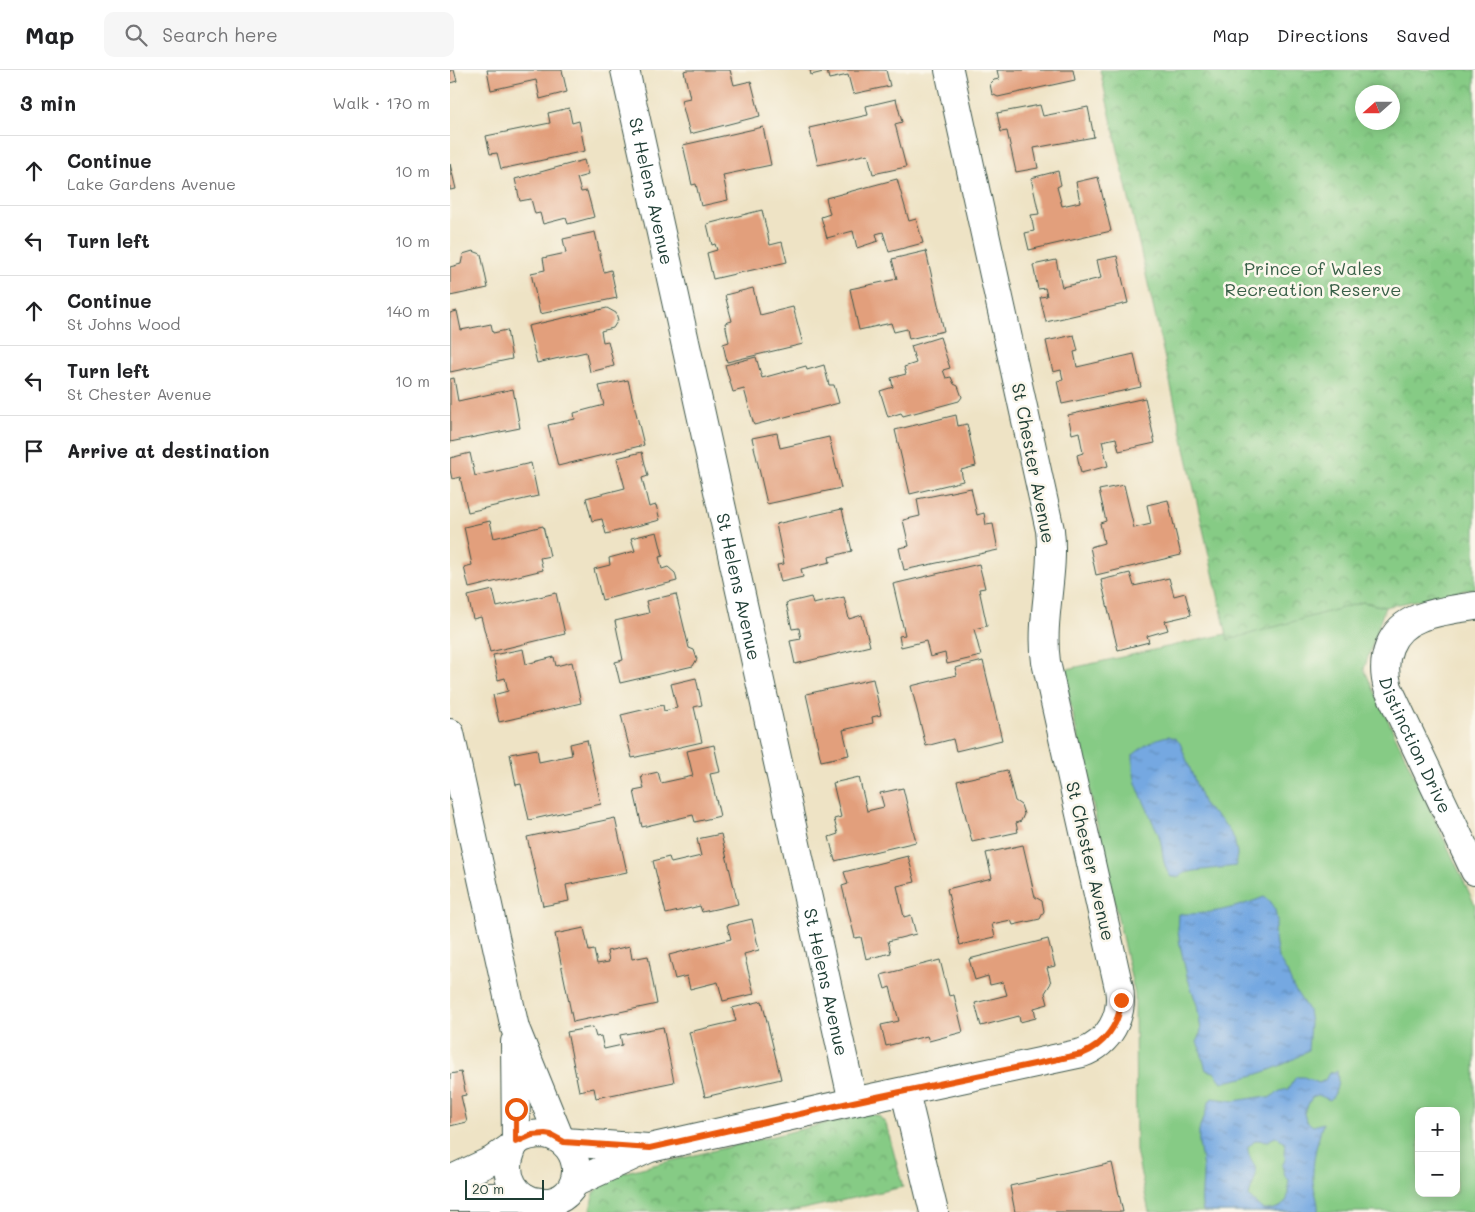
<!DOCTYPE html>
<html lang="en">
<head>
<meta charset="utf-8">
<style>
	body { margin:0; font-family:Mali,sans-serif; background:#f6f6f6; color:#202124 }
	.controls { position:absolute; right:15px; bottom:15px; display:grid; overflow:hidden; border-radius:10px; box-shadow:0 2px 12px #0003 }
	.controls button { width:45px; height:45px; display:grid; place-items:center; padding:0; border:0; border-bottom:1px solid #e0e0e0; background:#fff; color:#202124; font:25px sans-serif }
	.compass { position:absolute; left:905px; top:15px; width:45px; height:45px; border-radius:50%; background:#fff; box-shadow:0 2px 12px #0003; rotate:249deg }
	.scale { position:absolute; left:15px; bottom:12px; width:79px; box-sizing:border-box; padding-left:5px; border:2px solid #1f3d34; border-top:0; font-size:14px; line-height:18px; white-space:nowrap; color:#1f3d34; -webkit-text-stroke:4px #fbf7ec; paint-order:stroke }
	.stop { position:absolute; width:15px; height:15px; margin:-11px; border:4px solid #ea580c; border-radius:50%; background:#fff }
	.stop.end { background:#ea580c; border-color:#fff; box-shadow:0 1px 5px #0008 }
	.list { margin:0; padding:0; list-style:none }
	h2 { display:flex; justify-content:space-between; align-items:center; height:65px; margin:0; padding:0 20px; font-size:21px }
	h2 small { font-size:16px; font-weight:400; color:#757577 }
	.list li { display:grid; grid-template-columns:32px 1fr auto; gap:15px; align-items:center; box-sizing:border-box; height:70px; padding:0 20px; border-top:1px solid #e0e0e0 }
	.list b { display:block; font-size:19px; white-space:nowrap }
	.list p { margin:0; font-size:16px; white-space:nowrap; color:#757577 }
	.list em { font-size:16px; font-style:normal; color:#757577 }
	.icon { flex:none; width:28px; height:28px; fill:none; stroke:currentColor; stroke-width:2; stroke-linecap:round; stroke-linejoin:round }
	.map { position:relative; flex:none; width:1025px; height:1142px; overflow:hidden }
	header { display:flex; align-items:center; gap:30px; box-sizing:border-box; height:70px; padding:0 25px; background:#fff; border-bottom:1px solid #e0e0e0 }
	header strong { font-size:24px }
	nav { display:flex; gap:28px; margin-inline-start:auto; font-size:18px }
	.search { width:350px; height:45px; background:#f6f6f6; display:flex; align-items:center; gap:12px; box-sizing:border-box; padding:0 18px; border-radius:10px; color:#757577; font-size:19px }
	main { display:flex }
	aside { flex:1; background:#fff }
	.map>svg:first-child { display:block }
	.grass { fill:#86cb85; stroke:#52845c; fill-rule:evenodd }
	.park { fill:url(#park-crowns); stroke:#52845c; fill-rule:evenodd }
	.water { fill:url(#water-ripples); stroke:#4a728a; fill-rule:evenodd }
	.building { fill:#e29f7b }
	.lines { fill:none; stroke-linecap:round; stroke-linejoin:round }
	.minor-casing { stroke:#3e564a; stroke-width:30 }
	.minor { stroke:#fff; stroke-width:28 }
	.route { stroke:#ea580c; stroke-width:6 }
	.labels { text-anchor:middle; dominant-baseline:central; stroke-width:5; stroke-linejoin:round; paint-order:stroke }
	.street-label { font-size:18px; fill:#1f3d34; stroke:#fbf7ec }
	.park-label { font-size:18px; fill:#396048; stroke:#fbf7ec }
</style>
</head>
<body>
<header>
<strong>Map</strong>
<div class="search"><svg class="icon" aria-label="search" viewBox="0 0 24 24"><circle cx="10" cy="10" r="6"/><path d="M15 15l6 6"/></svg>Search here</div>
<nav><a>Map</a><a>Directions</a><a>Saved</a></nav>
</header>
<main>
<aside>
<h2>3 min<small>Walk · 170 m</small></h2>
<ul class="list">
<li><svg class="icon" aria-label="ahead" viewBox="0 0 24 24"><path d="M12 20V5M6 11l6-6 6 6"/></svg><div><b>Continue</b><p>Lake Gardens Avenue</p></div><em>10 m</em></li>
<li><svg class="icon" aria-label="left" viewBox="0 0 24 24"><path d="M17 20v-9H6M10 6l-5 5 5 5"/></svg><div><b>Turn left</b></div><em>10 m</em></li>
<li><svg class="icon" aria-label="ahead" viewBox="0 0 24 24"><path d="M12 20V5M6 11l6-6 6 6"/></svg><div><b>Continue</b><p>St Johns Wood</p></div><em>140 m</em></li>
<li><svg class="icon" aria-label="left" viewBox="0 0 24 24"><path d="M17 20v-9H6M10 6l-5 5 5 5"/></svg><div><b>Turn left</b><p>St Chester Avenue</p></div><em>10 m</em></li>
<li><svg class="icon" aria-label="arrive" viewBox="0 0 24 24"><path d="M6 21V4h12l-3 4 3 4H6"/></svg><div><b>Arrive at destination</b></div></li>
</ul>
</aside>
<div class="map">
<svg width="1025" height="1142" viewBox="0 0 1025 1142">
	<defs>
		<pattern id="park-crowns" width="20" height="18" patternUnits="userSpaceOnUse" patternTransform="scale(1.25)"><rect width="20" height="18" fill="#86cb85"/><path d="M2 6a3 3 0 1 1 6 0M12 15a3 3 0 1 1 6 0" fill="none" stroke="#6da66e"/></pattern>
		<pattern id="water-ripples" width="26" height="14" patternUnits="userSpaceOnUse" patternTransform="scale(1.25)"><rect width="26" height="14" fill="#75a8e1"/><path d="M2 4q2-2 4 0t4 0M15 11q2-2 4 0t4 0" fill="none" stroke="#5f8ab7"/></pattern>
	</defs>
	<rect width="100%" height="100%" fill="#fbf7ec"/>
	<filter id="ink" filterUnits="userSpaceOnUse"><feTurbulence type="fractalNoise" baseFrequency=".02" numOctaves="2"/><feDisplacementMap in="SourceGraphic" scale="10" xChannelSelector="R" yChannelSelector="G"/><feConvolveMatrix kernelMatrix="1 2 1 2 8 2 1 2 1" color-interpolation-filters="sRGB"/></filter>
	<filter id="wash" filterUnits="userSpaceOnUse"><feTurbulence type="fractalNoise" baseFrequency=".0096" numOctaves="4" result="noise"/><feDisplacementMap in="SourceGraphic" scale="20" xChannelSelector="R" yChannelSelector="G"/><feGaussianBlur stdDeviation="1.12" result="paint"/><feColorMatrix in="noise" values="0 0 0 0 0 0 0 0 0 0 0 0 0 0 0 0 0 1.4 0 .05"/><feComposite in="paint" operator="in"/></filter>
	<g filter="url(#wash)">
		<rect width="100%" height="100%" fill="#eee3c5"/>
		<path class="grass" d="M913,532l22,5 -21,62 111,236v307h-326l-13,-61 -1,-156 -72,-325 163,-36zM969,1041h37v82h-37z"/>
		<g class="park">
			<path d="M650,0h375v518l-90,19 -22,-5 -135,38zM912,22h30v30h-30z"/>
			<path d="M418,1043l11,3 7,8 17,63 -113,25h-199c-1,-22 10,-27 26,-38z"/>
		</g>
		<g class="water">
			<path d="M719,666l7,3 4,4 25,64 17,14 12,17 3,15 -1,13 -42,5 -9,2 -8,4h-6c-10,-12 -7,-27 -12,-41 -1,-6 -6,-12 -8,-18 -4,-11 -14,-29 -16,-39 -2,-8 -2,-16 -2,-24 11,-9 21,-17 36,-19z"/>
			<path d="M814,827l7,5 4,8 2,11 -3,10 4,27 9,14 6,15 15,23 2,13 -2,27c-23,17 -57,28 -86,32l-8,-10 -8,-2 -6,-21 -3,-7 2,-4 2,-8 -4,-25 -10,-29 -7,-31 -2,-15 1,-16c29,1 58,-6 85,-17z"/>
			<path d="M887,1001c2,9 0,23 -7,29l-12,-5 -6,2 -8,16 2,8 7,5 10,-3c-6,19 -11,38 -10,58 1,11 6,20 5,31h-115c-3,-13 0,-26 0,-39 0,-15 -7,-31 -3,-47 1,-4 4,-7 5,-11 2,-7 2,-11 7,-17l22,3 26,-4 9,1 11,-7 8,-2 8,-12h8l15,6 6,-3 4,-7zM825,1067h3l7,6 -1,11 2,4 -4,8 3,10 4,4c-1,5 -1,8 -1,13 0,14 -13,17 -25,17l-14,-13c1,-9 8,-18 7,-27 -2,-8 -9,-14 -8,-23l8,-7 12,1z"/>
		</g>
		<g id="blocks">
			<g class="building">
				<path d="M0,0h4l3,11 -7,2z"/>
				<path d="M37,0h75l5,22 -27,7 -4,-19 -45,10z"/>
				<path d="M237,0h43l4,15 17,-4 9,35 -70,18 -9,-34 9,-2 -6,-27z"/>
				<path d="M360,0h76l4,16 -37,8 -5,-19 -19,4 -2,-8 -16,4z"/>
				<path d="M547,0h76l2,10 -77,17 -6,-3 -2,-10 4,-4 5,-1z"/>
				<path d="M446,29l6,23 -7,2 11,43 -33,7 -5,-20 -50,11 -9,-37 59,-13 -2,-9z"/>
				<path d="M590,35l3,11 45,-9 6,30 -60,11 4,20 -22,4 -9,-41 -6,1 -4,-19z"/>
				<path d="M119,38l3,15 7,-2 6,30 -84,18 -4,-16 -7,1 -4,-18 64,-13 -2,-10z"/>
				<path d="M313,57l8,38 -48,10 5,25 -27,6 -5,-22 -4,1 -9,-40z"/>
				<path d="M134,90l4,15 -11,3 4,14 6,-1 7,26 -26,7 -2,-6 -23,6 -3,-11 -5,1 -4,-15 -11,2 -5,-22z"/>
				<path d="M0,94l6,25 -6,1z"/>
				<path d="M608,101l3,14 -4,2 5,19 18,-4 -4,-20 22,-5 13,54 -82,19 -4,-17 9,-2 -3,-16 8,-1 -8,-36z"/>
				<path d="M447,109l12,42 7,-2 7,24 -34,9 -6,-20 -7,2 2,7 -21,7 -4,-17 -26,7 -6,-21 9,-3 -4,-16z"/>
				<path d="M312,140l8,35 12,-3 5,20 -74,17 -6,-26 10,-3 -2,-6 -3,1 -5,-21z"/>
				<path d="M145,162l9,40 7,-2 6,28 -77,16 -9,-41 14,-3 -2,-12 23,-5 -3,-14z"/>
				<path d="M23,181l8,3 7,34 -38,8v-29l11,-3 2,-10z"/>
				<path d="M476,181l18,80 -35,8 -2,-10 -13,3 -3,-9 -32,7 -9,-41 47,-10 -5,-20z"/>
				<path d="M667,186l11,47 -82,19 -6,-25 7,-1 -2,-8 -7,1 -5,-24 23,-5 6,27 39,-9 -4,-18z"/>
				<path d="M303,218l7,27 33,-8 10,37 -76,18 -4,-18 6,-2 -4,-19 7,-2 -7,-26z"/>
				<path d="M157,238l9,5 2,7 -5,8 -12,3 2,11 5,-1 6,25 -24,6 -4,-20 -49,11 -9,-37z"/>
				<path d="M7,241l4,19 30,-6 2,9 14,-3 5,29 -62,13v-59z"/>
				<path d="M624,265l4,16 -4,1 3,15 57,-13 7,33 -79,17 -5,-23 6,-1 -2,-10 -8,2 -7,-31z"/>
				<path d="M490,267l10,31 -7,2 3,8 5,-1 3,7 4,2 4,11 -3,4 -56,15 -2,-3 -13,4 -8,-26 13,-4 -2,-9 15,-4 -2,-7 12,-4 -5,-17z"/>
				<path d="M306,287l6,21 44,-12 1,4 17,-5 5,20h5l5,18 -85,22 -10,-36 -11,3 -8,-27z"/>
				<path d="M4,308l4,23 55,-12 7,39 -70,14v-63z"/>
				<path d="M178,310l16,65 -86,21 -10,-41 27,-6 -1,-6 30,-8 -5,-19z"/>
				<path d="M695,328l10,45 -36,8 -3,-13 -14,3 6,25 -27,7 -4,-18 6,-2 -4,-21 -7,2 -4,-19z"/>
				<path d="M506,345l2,11 9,-2 9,42 -15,4 2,11 -53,13 -15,-64z"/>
				<path d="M327,363l3,15 49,-11 12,51 -74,16 -15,-66z"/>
				<path d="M192,382l6,24 -6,2 7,29 7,-2 4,15 -54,14 -4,-15 -10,2 -6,-23 39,-10 -8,-30z"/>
				<path d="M20,383l5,23 56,-13 7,33 -70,16 -8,-35 -8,2 -2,-9v-12z"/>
				<path d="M674,415l10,43 17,-4 -4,-19 21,-5 13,55 -85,20 -6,-28 14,-4 -4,-20 6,-2 -7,-31z"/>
				<path d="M521,418l6,27 7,-2 2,12 7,-1 5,26 -94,20 -5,-22 10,-2 -6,-26 17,-4 -3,-17z"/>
				<path d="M392,439l10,42 -23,6 1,5 -29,7 2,8 -22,5 -4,-17 7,-1 -8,-40z"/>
				<path d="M40,451l4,17 49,-12 7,30 -10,2 3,12 -74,18 -5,-21 8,-2 -8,-38z"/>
				<path d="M207,462l6,24 -4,1 3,12 6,-2 7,6 2,8 -75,19 -8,-31 16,-4 -1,-7 26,-7 -4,-13z"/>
				<path d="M529,494l6,24 -6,1 8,37 -13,3 7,27 -34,8 -2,-11 -15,4 -4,-16 -25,6 -2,-11 6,-1 -12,-51z"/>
				<path d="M680,503l4,13 35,-8 5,18 11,-3 6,22 -26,6 3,9 -21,6 2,6 -31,8 -17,-70z"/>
				<path d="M43,520l4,17 59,-14 9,41 -75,18 -9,-35 -8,2 -5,-23z"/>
				<path d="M226,524l13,54 5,2 3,9 -4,7 -73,17 -5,-21 8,-2 -8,-39 34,-8 -3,-12z"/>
				<path d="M361,527l2,7 31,-7 5,22 13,-4 8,31 -75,18 -5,-23 11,-2 -2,-11 -7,1 -6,-26z"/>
				<path d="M73,579l3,15 28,-7 2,9 16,-4 9,41 -82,19 -6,-27 15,-4 -3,-13 -7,2 -5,-25z"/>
				<path d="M533,591l19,79 -46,11 -3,-12 -27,7 -15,-60 46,-11 -2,-7z"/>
				<path d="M246,608l6,27 -8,2 8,35 -70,16 -11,-43 42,-10 1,6 13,-3 -6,-24z"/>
				<path d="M423,609l8,36 -9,2 1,6 -30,7 6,25 -28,6 -15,-67z"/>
				<path d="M137,670l14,64 -72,16 -8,-36 -5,1 -6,-31 27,-5 2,13 33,-7 -2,-11z"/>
				<path d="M264,675l6,27 -10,2 10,42 -25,6 -2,-7 -51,12 -8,-36 10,-2 -3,-13 17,-4 3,11 32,-7 -6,-25z"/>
				<path d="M557,700l8,31 6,4 3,9 -3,7 -5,2 2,9 -46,10 -15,-61z"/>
				<path d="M409,707l8,34 17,-4 -4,-14 23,-5 13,54 -81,19 -6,-24 9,-3 -4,-15 7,-2 -8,-34z"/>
				<path d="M165,748l12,54 -61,13 3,16 -26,5 -16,-69z"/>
				<path d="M271,764l17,70 -36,8 -2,-6 -34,8 -13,-53 16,-4 2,6 30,-7 -4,-17z"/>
				<path d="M573,775l12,52 7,4 2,10 -4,8 -27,6 -2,-5 -19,4 3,13 -35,8 -13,-56 45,-11 -6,-25z"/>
				<path d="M458,786l7,26 -18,4 7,31 7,-2 5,19 -28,7 3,12 -25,6 -5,-22 -6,1 -13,-52 6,-2 -4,-12z"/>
				<path d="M302,849l7,31 -15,4 10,40 -31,7 -5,-19 -28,7 -3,-13 -12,3 -6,-24 62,-16 -4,-14z"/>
				<path d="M134,858l5,23 5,-1 3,14 12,-2 -2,-11 23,-5 2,13 16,-3 9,48 -84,18 -18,-88z"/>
				<path d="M598,869l7,27 -8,2 4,15 -6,10 3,11 -14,4 2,10 -16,4 -1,-6 -38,10 -6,-23 32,-8 -4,-13 -13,3 -2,-9 -13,4 -6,-21z"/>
				<path d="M490,890l9,36 5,-1 9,37 -34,9 -2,-5 -41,10 -5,-21 18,-4 -9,-34 -5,2 -4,-14z"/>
				<path d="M312,931l19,78 -76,18 -16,-65 47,-11 -4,-13z"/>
				<path d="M143,957l3,10 5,-1 3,13 18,-4 -2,-10 43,-8 11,55 -78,16 -2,-10 -15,3 -12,-59z"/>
				<path d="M11,1002l5,23 -5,1 6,26 -17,4v-52z"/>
				<path d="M662,1093l11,49h-108l-5,-26z"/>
			</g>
		</g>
	</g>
	<g filter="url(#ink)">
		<use href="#blocks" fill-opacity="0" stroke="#3e564a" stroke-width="1"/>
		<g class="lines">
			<defs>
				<g id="minor">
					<path id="s1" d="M175,0l228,1032"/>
					<path id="s2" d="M1025,536c-18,3 -39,5 -56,12 -30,11 -39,42 -31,70l87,183"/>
					<path d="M0,663l65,295 45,111"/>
					<path d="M65,972l1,100"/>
					<path d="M455,1022l29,120"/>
					<path d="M95,1064c43,8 41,71 -4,68 -26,-1 -39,-27 -30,-50 1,-3 2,-7 5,-10 8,-7 19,-8 29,-8z"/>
					<path d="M114,1072l84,6"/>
					<path d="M0,1110l43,-20 21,-15"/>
					<path d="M124,1113l76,-35 203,-46 229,-49c27,-10 42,-37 37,-65l-73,-326c-6,-44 9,-88 4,-132l-101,-460"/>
					<path d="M0,1127h74"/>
				</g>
			</defs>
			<use href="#minor" class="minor-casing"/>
			<use href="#minor" class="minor"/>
		</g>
	</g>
	<g class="lines" filter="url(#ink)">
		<path class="route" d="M66,1039v33l16,-7 13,-1 6,1 13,7 86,6 203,-46 229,-48c22,-9 38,-30 39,-54"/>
	</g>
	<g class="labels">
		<g class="street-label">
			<text stroke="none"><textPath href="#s1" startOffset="124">St Helens Avenue</textPath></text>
			<text transform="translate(584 393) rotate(79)">St Chester Avenue</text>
			<text stroke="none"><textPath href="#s1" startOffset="529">St Helens Avenue</textPath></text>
			<text stroke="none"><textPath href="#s2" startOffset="205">Distinction Drive</textPath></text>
			<text transform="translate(641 791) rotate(77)">St Chester Avenue</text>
			<text stroke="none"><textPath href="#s1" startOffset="934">St Helens Avenue</textPath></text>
		</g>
		<g class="park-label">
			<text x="863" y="198">Prince of Wales<tspan x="863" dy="21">Recreation Reserve</tspan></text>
		</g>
	</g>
</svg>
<div class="controls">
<button>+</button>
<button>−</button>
</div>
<svg class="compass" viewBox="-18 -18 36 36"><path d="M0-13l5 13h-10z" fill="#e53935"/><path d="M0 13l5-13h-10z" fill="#757577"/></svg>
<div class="scale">20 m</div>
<div class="stop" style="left:66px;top:1039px"></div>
<div class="stop end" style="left:671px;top:930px"></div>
</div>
</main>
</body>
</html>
